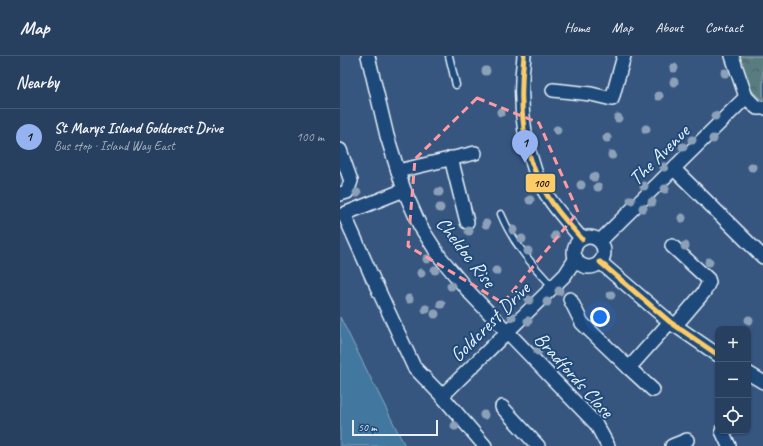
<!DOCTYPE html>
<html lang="en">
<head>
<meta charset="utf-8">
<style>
	body { margin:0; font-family:Caveat,sans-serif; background:#304766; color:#f1f3f6 }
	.controls { position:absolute; right:12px; bottom:12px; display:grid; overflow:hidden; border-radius:8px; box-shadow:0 1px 3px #0004 }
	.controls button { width:36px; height:36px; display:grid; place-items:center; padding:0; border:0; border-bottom:1px solid #445975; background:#284060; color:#f1f3f6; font:20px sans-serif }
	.scale { position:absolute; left:12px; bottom:10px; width:86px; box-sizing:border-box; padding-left:4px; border:2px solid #e8f1f8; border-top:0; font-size:11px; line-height:14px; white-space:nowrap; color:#e8f1f8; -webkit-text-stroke:3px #1f4a7a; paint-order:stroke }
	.you { position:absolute; left:260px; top:261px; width:14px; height:14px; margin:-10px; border:3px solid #fff; border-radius:50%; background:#1a73e8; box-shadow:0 0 0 6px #1a73e833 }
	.badge { display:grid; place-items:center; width:26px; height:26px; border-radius:50%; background:#95b2f1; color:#111; font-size:13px; font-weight:700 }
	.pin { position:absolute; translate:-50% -33px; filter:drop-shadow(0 1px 2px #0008) }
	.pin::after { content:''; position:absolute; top:21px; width:14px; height:12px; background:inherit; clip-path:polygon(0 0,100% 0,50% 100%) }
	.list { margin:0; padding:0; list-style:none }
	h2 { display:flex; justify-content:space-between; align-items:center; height:52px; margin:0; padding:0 16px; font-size:17px }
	h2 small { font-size:13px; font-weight:400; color:#a5afbd }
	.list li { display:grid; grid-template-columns:26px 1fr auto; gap:12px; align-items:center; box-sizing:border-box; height:56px; padding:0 16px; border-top:1px solid #445975 }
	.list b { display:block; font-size:15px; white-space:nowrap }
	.list p { margin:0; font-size:13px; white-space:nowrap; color:#a5afbd }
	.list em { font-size:13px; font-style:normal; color:#a5afbd }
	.icon { flex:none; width:22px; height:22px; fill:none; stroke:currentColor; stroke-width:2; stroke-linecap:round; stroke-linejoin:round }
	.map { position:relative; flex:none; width:423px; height:390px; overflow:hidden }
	header { display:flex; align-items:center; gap:24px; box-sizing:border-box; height:56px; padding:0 20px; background:#284060; border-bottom:1px solid #445975 }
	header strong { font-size:19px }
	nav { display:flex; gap:22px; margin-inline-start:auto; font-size:14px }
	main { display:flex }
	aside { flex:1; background:#284060 }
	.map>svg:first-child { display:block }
	.park { fill:url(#park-crowns); stroke:#a0b6bc }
	.water { fill:#42779f; stroke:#84a8c3 }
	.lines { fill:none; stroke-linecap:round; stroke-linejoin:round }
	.service-casing { stroke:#e8f1f8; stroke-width:9 }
	.minor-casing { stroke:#e8f1f8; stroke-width:16 }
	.service { stroke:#1f4a7a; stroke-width:6 }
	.minor { stroke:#1f4a7a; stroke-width:13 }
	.bus-1-casing { stroke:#1f4a7a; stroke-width:8 }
	.bus-1 { stroke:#fdcc66; stroke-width:5 }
	.tree { fill:#8ca1b8 }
	.marked { fill:none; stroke:#ff9aa2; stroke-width:3; stroke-dasharray:8 5; stroke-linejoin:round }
	.labels { text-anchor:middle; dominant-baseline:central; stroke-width:4; stroke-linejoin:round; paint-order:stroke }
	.street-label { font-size:20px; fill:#e8f1f8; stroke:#1f4a7a }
	.line-badge { stroke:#1f4a7a; stroke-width:1.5 }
	.pale-badge-label { font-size:11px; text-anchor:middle; font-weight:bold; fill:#111 }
</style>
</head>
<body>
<header>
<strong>Map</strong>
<nav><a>Home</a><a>Map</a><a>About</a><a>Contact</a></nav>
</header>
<main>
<aside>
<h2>Nearby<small></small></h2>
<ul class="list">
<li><span class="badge">1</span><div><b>St Marys Island Goldcrest Drive</b><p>Bus stop · Island Way East</p></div><em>100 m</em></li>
</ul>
</aside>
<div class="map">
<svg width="423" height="390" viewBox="0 0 423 390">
	<defs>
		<pattern id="park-crowns" width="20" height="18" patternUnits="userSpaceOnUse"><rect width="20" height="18" fill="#597b80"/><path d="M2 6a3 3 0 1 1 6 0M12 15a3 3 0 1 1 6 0" fill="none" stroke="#506468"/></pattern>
	</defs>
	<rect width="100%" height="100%" fill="#365680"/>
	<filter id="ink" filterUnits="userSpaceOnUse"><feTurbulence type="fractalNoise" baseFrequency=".025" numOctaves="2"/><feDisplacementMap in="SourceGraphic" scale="8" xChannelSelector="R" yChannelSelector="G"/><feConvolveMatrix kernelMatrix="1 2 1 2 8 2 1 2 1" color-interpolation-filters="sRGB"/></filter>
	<g filter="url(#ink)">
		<path class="park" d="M399,0h24v45l-12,-11z"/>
		<path class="water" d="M0,261l65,129h-65z"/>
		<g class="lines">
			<defs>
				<g id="service">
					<path d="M109,0l7,29"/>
					<path d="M161,158c12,29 31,51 52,73"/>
				</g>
				<g id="minor">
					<path d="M28,0l19,80 17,54 16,36 20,31 30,36 126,131 12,22"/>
					<path d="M184,0c-5,38 -2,78 11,115 8,25 30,48 47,68"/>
					<path d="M213,34l38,4 21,5 12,-43"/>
					<path d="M406,41l11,11h6"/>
					<path d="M0,94l11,31 -4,11 -7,2"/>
					<path d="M111,102l16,64"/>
					<path d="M334,113l89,88"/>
					<path d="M58,115l77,-18"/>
					<circle cx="249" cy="196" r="15"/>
					<path d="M260,185l146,-144 -14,-41"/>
					<path d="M332,190l36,33 1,3 -5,10 -29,34"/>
					<path d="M260,206l70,60 48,33"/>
					<path d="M33,223l-29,-65 60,-24"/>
					<path d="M36,229l38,82 28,29 43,50"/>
					<path d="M230,243l12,24 47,45 41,-46"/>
					<path d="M289,312l24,22"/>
					<path d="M408,317l15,9"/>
					<path d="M102,340l123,-121 11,-17"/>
					<path d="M162,351l36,39"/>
					<path d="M382,375l7,15"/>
					<path d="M332,390l15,-6"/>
				</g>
			</defs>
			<use href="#service" class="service-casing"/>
			<use href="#minor" class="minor-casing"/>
			<use href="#service" class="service"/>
			<use href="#minor" class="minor"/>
			<defs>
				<g id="bus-1">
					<path d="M184,0c-5,44 -3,93 19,132 10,19 25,35 39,51"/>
					<path d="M260,206l70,60 48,33"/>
				</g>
			</defs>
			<use href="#bus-1" class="bus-1-casing"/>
			<use href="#bus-1" class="bus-1"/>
		</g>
		<g class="tree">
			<circle cx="334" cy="12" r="4.5"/>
			<circle cx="146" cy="15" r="4.5"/>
			<circle cx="385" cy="17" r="4.5"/>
			<circle cx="334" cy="26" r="4.5"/>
			<circle cx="319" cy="40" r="4.5"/>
			<circle cx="161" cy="56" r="4.5"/>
			<circle cx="375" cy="60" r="4.5"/>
			<circle cx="278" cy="62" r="4.5"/>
			<circle cx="306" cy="73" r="4.5"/>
			<circle cx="217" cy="74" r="4.5"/>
			<circle cx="267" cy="82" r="4.5"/>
			<circle cx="373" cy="83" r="4.5"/>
			<circle cx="352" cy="84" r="4.5"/>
			<circle cx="343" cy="91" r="4.5"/>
			<circle cx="272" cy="99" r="4.5"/>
			<circle cx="324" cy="111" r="4.5"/>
			<circle cx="412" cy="111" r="4.5"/>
			<circle cx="254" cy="121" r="4.5"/>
			<circle cx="241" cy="129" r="4.5"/>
			<circle cx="304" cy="130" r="4.5"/>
			<circle cx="258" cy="131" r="4.5"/>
			<circle cx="325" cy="133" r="4.5"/>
			<circle cx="99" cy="136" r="4.5"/>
			<circle cx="17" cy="137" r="4.5"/>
			<circle cx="190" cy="144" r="4.5"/>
			<circle cx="291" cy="144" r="4.5"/>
			<circle cx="312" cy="146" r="4.5"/>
			<circle cx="100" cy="152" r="4.5"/>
			<circle cx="303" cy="152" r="4.5"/>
			<circle cx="342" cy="162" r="4.5"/>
			<circle cx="146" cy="168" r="4.5"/>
			<circle cx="173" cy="174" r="4.5"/>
			<circle cx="129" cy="175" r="4.5"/>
			<circle cx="215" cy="180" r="4.5"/>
			<circle cx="182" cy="183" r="4.5"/>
			<circle cx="345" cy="190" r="4.5"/>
			<circle cx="188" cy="195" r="4.5"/>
			<circle cx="87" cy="203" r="4.5"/>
			<circle cx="369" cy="206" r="4.5"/>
			<circle cx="95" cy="214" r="4.5"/>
			<circle cx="156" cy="215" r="4.5"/>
			<circle cx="81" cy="217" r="4.5"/>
			<circle cx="111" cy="230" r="4.5"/>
			<circle cx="219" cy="235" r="4.5"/>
			<circle cx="271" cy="239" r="4.5"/>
			<circle cx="69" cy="243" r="4.5"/>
			<circle cx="189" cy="244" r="4.5"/>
			<circle cx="207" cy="246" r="4.5"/>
			<circle cx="101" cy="248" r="4.5"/>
			<circle cx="86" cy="253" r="4.5"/>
			<circle cx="95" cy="258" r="4.5"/>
			<circle cx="172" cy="261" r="4.5"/>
			<circle cx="409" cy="264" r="4.5"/>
			<circle cx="188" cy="265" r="4.5"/>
			<circle cx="198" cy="295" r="4.5"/>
			<circle cx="144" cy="359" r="4.5"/>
			<circle cx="115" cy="370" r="4.5"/>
		</g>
	</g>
	<path class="marked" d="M137,42l62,25 39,89 -75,91 -95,-57 7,-87z"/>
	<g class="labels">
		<g class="street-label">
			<text transform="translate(319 99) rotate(-45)">The Avenue</text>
			<text transform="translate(126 196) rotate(52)">Cheldoc Rise</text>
			<text transform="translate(150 266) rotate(-45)">Goldcrest Drive</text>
			<text transform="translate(234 319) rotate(48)">Bradfords Close</text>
		</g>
	</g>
	<rect class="line-badge" x="185" y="117" width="31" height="20" rx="4" fill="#fdcc66"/>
	<g class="pale-badge-label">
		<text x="201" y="131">100</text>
	</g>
</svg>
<div class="controls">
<button>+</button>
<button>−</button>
<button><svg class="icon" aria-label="locate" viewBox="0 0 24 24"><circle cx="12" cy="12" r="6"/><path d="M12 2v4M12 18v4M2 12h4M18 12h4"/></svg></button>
</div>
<div class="scale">50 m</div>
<div class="you"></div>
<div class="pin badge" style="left:185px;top:107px">1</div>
</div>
</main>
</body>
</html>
